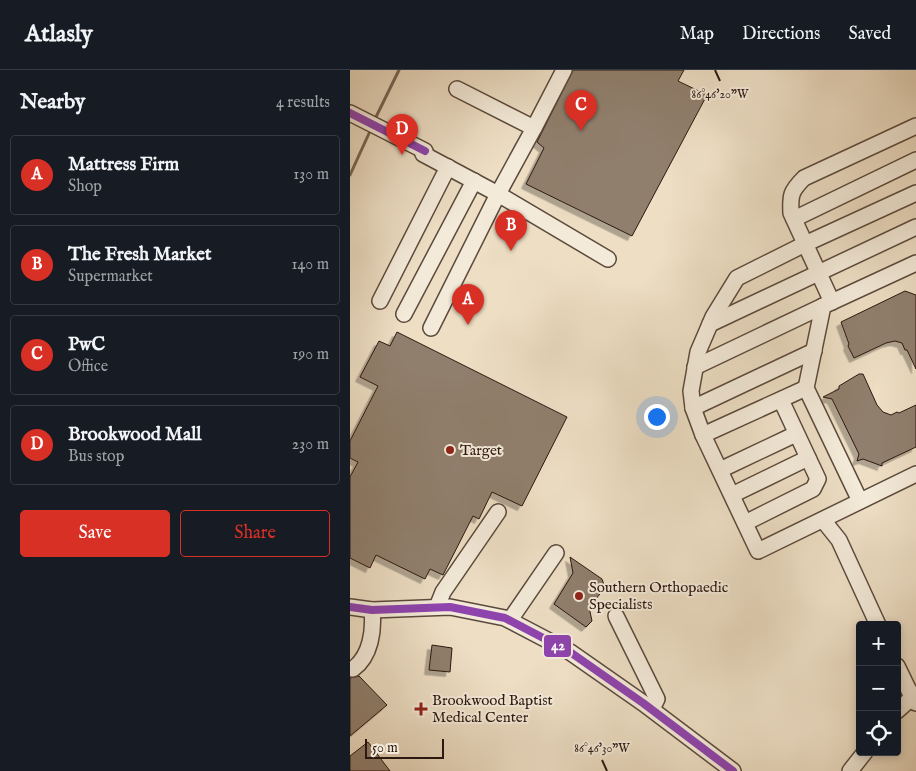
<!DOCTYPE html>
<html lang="en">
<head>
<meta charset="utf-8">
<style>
	body { margin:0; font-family:"IM FELL English",serif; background:#20242c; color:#f1f3f6 }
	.controls { position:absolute; right:15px; bottom:15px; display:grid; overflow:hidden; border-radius:5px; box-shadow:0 2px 8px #0003 }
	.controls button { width:45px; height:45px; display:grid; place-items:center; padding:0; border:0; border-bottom:1px solid #363941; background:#171b24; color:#f1f3f6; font:25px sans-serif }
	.scale { position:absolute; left:15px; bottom:12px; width:79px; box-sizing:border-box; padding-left:5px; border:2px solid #2c180f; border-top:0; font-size:14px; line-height:18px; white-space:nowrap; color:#2c180f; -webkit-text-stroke:4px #f3ead9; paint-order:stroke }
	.you { position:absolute; left:306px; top:346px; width:18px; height:18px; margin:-12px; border:4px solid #fff; border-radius:50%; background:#1a73e8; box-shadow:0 0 0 8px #1a73e833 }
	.badge { display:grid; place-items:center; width:32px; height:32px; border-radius:50%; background:#d93025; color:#fff; font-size:16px; font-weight:700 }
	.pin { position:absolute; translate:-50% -41px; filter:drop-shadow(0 1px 2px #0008) }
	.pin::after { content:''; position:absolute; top:26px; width:18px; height:15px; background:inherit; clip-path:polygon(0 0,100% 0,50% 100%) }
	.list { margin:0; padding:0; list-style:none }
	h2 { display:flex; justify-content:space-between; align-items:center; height:65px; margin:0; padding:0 20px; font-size:21px }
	h2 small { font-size:16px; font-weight:400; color:#9ea1a6 }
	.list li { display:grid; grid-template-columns:32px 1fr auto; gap:15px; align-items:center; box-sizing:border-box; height:80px; margin:0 10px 10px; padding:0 10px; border:1px solid #363941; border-radius:5px }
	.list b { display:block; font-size:19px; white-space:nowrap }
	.list p { margin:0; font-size:16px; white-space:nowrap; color:#9ea1a6 }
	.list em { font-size:16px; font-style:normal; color:#9ea1a6 }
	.actions { display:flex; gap:10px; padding:15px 20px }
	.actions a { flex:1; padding:11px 0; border:1px solid #d93025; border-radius:5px; text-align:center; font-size:18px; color:#d93025 }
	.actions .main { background:#d93025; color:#fff }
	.icon { flex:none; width:28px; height:28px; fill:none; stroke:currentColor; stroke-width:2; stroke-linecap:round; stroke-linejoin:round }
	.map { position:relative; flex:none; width:566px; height:701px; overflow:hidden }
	header { display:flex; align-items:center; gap:30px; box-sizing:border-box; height:70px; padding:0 25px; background:#171b24; border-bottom:1px solid #363941 }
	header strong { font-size:24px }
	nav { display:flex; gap:28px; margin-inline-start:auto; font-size:18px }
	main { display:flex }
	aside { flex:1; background:#171b24 }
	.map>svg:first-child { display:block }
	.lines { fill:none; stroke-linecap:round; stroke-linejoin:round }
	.stream { stroke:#786756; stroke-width:3 }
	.building { fill:#907f6d; stroke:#2c180f; filter:url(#shadow) }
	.minor-casing { stroke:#5c4a3c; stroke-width:18 }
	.minor { stroke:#f3ead9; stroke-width:15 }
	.bus-1-casing { stroke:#f3ead9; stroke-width:11 }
	.bus-1 { stroke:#8e44ad; stroke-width:8 }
	.ticks { fill:none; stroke:#2c180f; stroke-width:2 }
	.poi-dot { fill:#8f2418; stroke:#f3ead9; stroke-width:2 }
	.labels { text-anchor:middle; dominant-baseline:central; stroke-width:4; stroke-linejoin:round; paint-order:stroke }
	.poi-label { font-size:15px; fill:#2c180f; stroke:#f3ead9; text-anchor:start }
	.ticks-label { font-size:12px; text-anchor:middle; fill:#2c180f; stroke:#f3ead9; stroke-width:4; stroke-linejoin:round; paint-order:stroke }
	.line-badge { stroke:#f3ead9; stroke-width:2 }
	.badge-label { font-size:14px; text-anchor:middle; font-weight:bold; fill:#fff }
</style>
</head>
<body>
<header>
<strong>Atlasly</strong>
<nav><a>Map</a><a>Directions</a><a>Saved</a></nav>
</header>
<main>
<aside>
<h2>Nearby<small>4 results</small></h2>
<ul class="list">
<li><span class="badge">A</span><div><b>Mattress Firm</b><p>Shop</p></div><em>130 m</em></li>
<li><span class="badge">B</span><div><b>The Fresh Market</b><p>Supermarket</p></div><em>140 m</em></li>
<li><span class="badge">C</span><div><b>PwC</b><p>Office</p></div><em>190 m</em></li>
<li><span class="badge">D</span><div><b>Brookwood Mall</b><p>Bus stop</p></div><em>230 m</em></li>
</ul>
<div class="actions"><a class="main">Save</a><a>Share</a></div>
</aside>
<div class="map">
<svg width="566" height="701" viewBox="0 0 566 701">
	<defs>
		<filter id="shadow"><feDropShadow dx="-4.5" dy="4.5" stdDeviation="0" flood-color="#0004"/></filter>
	</defs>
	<rect width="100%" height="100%" fill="#eddec4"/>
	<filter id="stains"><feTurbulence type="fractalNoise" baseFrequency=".004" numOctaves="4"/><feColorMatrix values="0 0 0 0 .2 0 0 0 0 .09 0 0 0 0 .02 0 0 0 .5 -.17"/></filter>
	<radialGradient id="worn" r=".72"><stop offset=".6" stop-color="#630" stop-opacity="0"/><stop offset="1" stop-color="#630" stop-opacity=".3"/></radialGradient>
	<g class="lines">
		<g class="stream">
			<path d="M24,51l25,-51"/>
			<path d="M0,105l21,-46"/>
		</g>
	</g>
	<g class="building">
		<path d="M223,0h111l-6,11 29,14 -75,141 -106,-52 18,-36 -7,-6z"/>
		<path d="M555,221l11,4v74l-9,-19h-2l-3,-7 -7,-2 -9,2 -32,15 -6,-12 1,-2 -8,-22z"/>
		<path d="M47,262l170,85 -45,89 -30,-14 -13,27 -6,-3 -30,59 -13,-6 -5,10 -49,-24 -6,13 -20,-10v-81l8,-15 -8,-4v-17l28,-55 -18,-9 19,-36 11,5z"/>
		<path d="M509,304h4l14,31 6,7 8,3 6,-3 2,1 17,-8v42l-34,16v3l-19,-7 -6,2 2,-7 -27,-55 -9,-2 16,-8v-3z"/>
		<path d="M220,487l32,22 3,9 -16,19 3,14 -6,6 -32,-23 19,-31z"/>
		<path d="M82,575l20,3 -2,24 -21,-2z"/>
		<path d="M9,606l28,29 -37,31v-58z"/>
		<path d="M18,672l22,29h-40v-15z"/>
	</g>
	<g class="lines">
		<defs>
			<g id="minor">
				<path d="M0,43l75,38"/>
				<path d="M184,58l30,-58"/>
				<path d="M73,84l75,40 36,-66 -77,-39"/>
				<path d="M566,123l-111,51 -68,34 -24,39 -15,35 -7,39 2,17 10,27 55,116 158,-77"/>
				<path d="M444,149l122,-59"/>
				<path d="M30,231l68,-134"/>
				<path d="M482,232l-41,-89c-1,-18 0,-22 13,-35l112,-52"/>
				<path d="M54,244l70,-133"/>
				<path d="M360,254l206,-97"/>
				<path d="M81,258l67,-134 110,65"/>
				<path d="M345,297l128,-61"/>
				<path d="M343,338l121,-57"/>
				<path d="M353,365l103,-47"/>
				<path d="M370,400l76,-36"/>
				<path d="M382,425l76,-37"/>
				<path d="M510,431l-54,-113 17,-82 93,-43"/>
				<path d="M473,450l16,20 39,85"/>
				<path d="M395,453l68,-34 5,-10 -37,-79"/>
				<path d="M0,537l22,3 78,-3 55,11 65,34 73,51 90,68"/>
				<path d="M87,537l6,-15 55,-80"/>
				<path d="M266,546l41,83 -5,10"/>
				<path d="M160,550l46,-67"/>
				<path d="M547,596l15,31 4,6"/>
				<path d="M3,599c18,-13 21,-39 19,-59"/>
				<path d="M547,641l19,-17"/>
				<path d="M500,701l15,-19"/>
			</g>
		</defs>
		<use href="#minor" class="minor-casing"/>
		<use href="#minor" class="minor"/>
		<defs>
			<g id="bus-1">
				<path d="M0,43l75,38"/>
				<path d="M0,537l22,3 78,-3 55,11 65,34 73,51 90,68"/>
			</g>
		</defs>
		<use href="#bus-1" class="bus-1-casing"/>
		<use href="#bus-1" class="bus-1"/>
	</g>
	<path class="ticks" d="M365,0l5,11M252,690l5,11"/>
	<g class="poi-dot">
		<circle cx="100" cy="380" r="5"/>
		<circle cx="229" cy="526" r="5"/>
		<path d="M68.5 631.5h5v5h5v5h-5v5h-5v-5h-5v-5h5z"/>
	</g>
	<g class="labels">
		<g class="poi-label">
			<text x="110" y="380">Target</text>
			<text x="239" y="517">Southern Orthopaedic<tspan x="239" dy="17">Specialists</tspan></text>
			<text x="82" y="630">Brookwood Baptist<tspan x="82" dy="17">Medical Center</tspan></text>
		</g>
	</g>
	<g class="ticks-label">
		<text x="370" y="28">86°46'20"W</text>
		<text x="252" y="682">86°46'30"W</text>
	</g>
	<rect class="line-badge" x="193" y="564" width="29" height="24" rx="5" fill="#8e44ad"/>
	<g class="badge-label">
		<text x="208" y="580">42</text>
	</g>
	<rect width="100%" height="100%" filter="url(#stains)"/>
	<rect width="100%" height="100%" fill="url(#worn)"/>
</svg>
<div class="controls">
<button>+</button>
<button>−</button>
<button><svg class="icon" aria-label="locate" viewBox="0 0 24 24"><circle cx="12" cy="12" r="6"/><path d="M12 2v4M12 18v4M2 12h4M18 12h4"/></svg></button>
</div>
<div class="scale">50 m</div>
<div class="you"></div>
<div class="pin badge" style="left:118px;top:255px">A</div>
<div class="pin badge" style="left:161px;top:181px">B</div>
<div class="pin badge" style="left:231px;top:61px">C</div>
<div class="pin badge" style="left:52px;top:85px">D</div>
</div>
</main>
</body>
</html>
